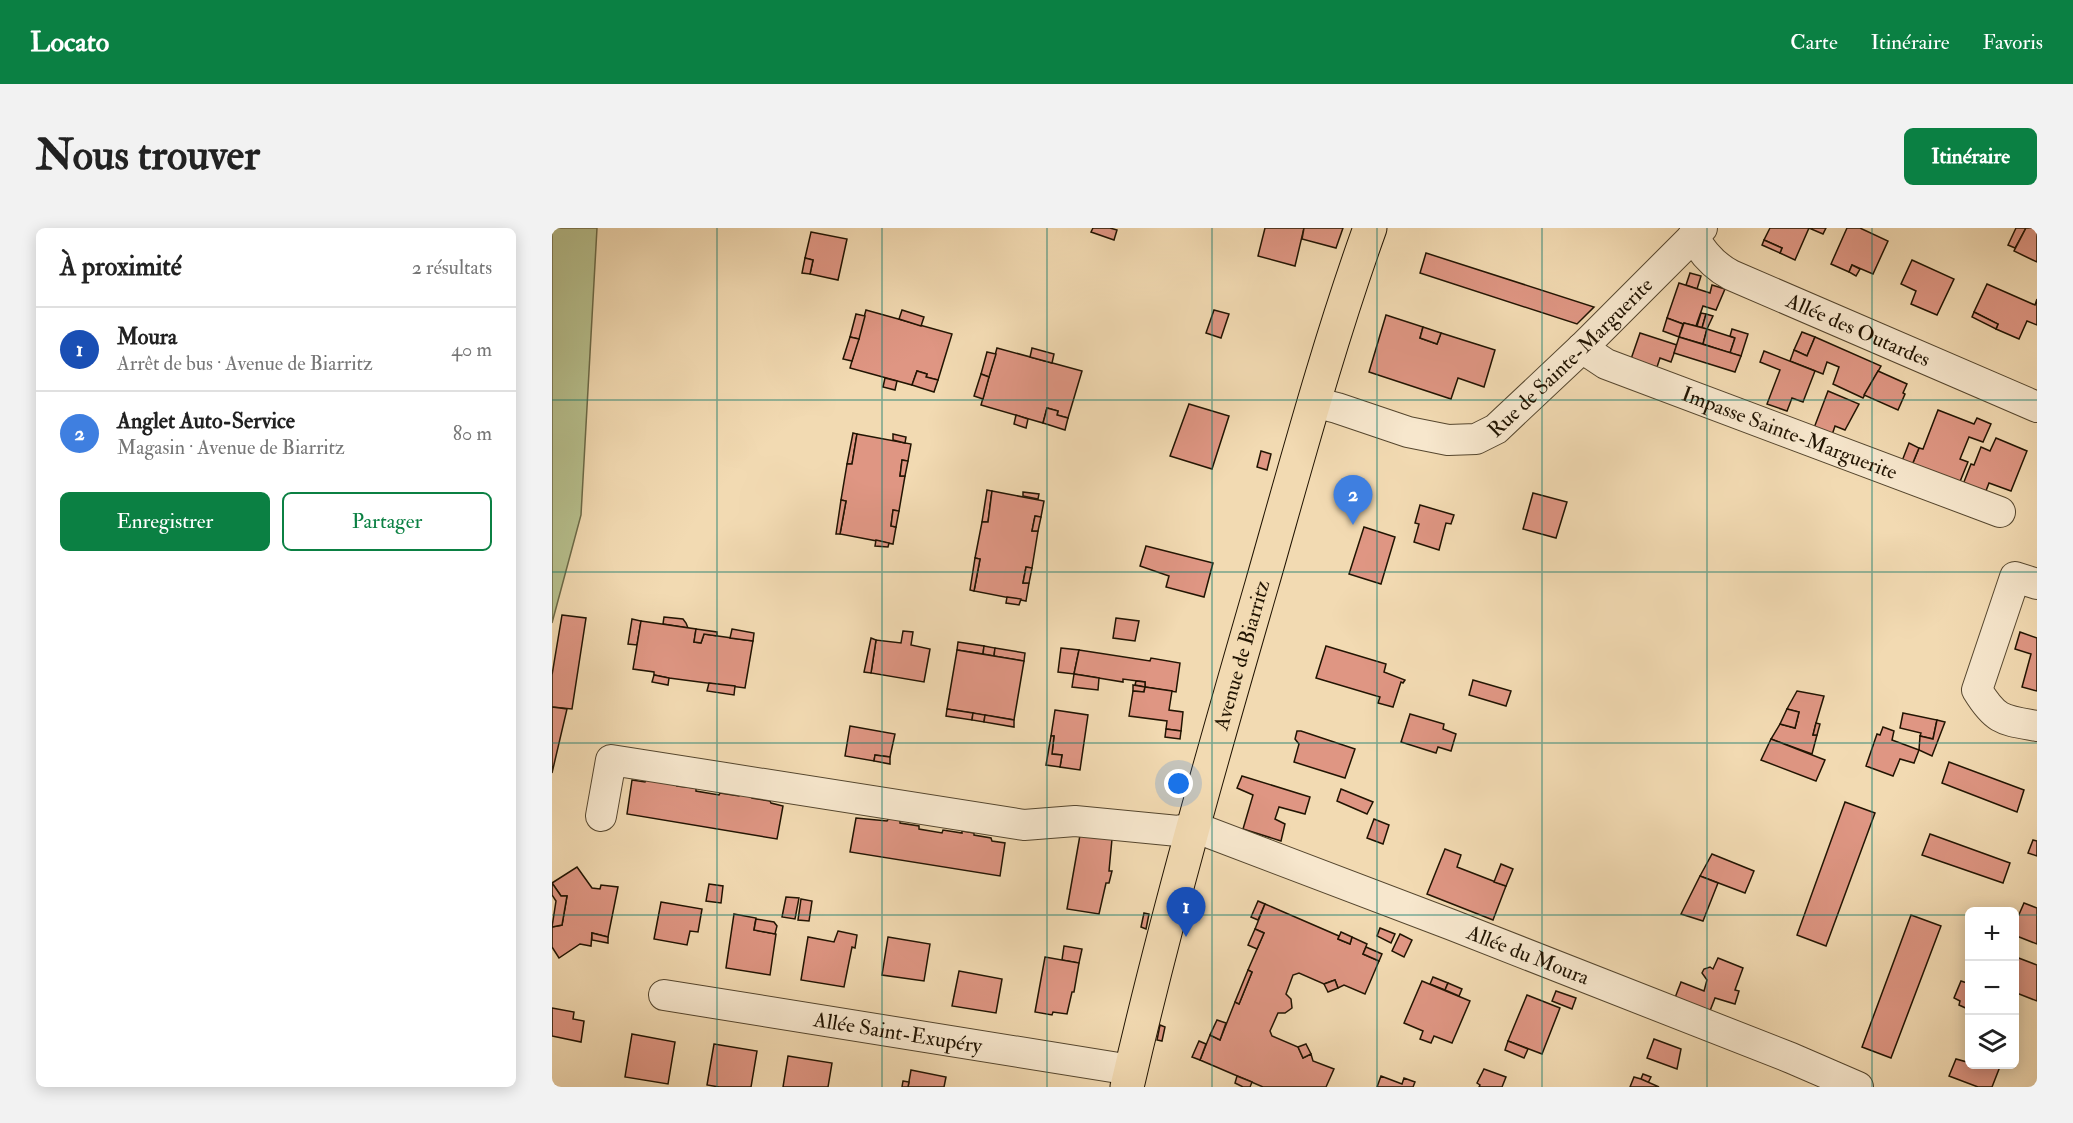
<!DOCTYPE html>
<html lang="fr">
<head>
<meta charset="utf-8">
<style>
	body { margin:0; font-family:"IM FELL Double Pica",serif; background:#f2f2f2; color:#222 }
	.controls { position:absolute; right:18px; bottom:18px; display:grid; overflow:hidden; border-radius:9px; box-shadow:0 3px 15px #0003 }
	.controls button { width:54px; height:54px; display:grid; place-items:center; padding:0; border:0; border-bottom:2px solid #e0e0e0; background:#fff; color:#222; font:30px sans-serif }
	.you { position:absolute; left:627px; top:556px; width:21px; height:21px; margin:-15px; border:4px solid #fff; border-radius:50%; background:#1a73e8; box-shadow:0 0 0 9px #1a73e833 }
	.badge { display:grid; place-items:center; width:39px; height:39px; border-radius:50%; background:#0b8043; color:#fff; font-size:20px; font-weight:700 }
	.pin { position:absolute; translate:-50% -50px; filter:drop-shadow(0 2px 3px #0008) }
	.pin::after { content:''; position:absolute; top:32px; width:21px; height:18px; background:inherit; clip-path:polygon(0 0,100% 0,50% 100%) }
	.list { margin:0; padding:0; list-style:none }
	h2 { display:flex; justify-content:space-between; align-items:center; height:78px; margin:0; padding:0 24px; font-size:26px }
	h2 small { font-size:20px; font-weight:400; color:#767676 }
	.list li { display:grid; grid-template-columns:39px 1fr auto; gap:18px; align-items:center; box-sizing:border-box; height:84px; padding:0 24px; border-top:2px solid #e0e0e0 }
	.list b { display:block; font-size:22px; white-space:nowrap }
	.list p { margin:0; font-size:20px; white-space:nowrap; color:#767676 }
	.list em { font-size:20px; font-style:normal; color:#767676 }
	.actions { display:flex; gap:12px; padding:18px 24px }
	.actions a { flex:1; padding:14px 0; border:2px solid #0b8043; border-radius:9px; text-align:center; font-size:21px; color:#0b8043 }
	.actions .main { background:#0b8043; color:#fff }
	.icon { flex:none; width:33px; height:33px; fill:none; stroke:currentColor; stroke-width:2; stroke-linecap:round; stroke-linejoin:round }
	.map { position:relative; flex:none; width:1485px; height:859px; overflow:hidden; border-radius:9px }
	header { display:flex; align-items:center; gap:36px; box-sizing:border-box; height:84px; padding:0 30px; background:#0b8043; color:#fff }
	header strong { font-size:28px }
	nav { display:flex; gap:33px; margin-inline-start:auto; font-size:21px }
	.intro { display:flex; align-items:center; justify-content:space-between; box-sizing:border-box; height:144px; padding:0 36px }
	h1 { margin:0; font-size:42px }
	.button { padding:15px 27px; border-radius:9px; background:#0b8043; color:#fff; font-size:21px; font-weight:700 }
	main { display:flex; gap:36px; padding:0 36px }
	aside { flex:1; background:#fff; border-radius:9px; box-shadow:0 3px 15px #0003 }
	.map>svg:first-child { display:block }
	.green { fill:#b7c08e; stroke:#6c6a48; stroke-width:1.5 }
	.building { fill:#df9683; stroke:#211402; stroke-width:1.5 }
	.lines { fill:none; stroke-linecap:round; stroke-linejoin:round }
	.minor-casing { stroke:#55462e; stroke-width:32 }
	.major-casing { stroke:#211402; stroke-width:35 }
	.minor { stroke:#f7e7cd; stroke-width:30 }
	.major { stroke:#f2dab2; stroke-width:33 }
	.grid { fill:none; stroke:#0f766e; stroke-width:1.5; stroke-opacity:0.55 }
	.labels { text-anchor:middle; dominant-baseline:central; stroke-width:4.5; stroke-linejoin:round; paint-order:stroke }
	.street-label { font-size:21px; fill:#211402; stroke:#f7e7cd }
</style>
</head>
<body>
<header>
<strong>Locato</strong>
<nav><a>Carte</a><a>Itinéraire</a><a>Favoris</a></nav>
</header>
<div class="intro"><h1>Nous trouver</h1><a class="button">Itinéraire</a></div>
<main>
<aside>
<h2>À proximité<small>2 résultats</small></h2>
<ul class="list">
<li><span class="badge" style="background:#1a4fb4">1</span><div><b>Moura</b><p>Arrêt de bus · Avenue de Biarritz</p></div><em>40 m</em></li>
<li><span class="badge" style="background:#3f7fe0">2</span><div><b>Anglet Auto-Service</b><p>Magasin · Avenue de Biarritz</p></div><em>80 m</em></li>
</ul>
<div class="actions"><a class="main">Enregistrer</a><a>Partager</a></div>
</aside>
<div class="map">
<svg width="1485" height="859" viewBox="0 0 1485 859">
	<rect width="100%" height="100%" fill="#f2dab2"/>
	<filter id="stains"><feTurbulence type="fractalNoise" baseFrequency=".00333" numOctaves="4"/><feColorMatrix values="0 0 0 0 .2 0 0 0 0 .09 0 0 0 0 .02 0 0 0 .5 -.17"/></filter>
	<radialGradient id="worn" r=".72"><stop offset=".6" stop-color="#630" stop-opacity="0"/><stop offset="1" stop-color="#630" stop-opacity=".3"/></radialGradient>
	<path class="green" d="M0,0h45l-16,287 -29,108z"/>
	<g class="building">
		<path d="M541,0h17l7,2 -3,10 -23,-8z"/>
		<path d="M713,0h39l-9,38 -37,-10z"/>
		<path d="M752,0h39l-7,20 -34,-9z"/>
		<path d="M1218,0h56l-3,6 -14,-6 -14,32 -15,-7 2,-5 -18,-8z"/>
		<path d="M1295,0h13l28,13 -15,33 -21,-9 -3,7 -18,-8z"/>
		<path d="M1464,0h10l-11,20 -7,-3z"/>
		<path d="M1474,0h11v34l-23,-11z"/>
		<path d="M259,4l36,7 -9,41 -28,-6 3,-14 -8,-2z"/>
		<path d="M1212,12l18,8 -2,5 -18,-8z"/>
		<path d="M874,25l168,54 -17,17 -157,-51z"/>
		<path d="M253,30l8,2 -3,14 -8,-1z"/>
		<path d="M1360,32l42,19 -17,36 -26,-11 5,-13 -15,-7z"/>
		<path d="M1300,37l8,4 -4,7 -7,-4z"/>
		<path d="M1138,45l11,3 -4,13 -11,-4z"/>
		<path d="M1127,55l31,10 2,-8 13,4 -9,21 -13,-4 -7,20 -12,-3 -1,1 -16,-6z"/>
		<path d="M1435,56l48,21 2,-6v26l-10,-4 -8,18 -23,-10 2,-5 -24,-12z"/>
		<path d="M314,82l86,24 -14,46 -12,-3 1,-3 -10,-3 -5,14 -62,-17z"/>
		<path d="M350,82l22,7 -3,9 -22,-7z"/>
		<path d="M662,82l15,4 -8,24 -15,-5z"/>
		<path d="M1422,84l24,12 -2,5 -24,-12z"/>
		<path d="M1149,85l5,1 -4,14 -5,-2z"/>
		<path d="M304,86l9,2 -6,23 -9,-2z"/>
		<path d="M1154,86l7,2 -6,13 -5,-1z"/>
		<path d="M834,87l37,12 -3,11 17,6 4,-11 54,17 -11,37 -26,-9 -7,21 -82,-27z"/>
		<path d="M1115,90l16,6 -4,13 -16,-6z"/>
		<path d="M1132,95l23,6 -4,15 -24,-7z"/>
		<path d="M871,99l18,6 -4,11 -17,-6z"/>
		<path d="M1155,101l28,9 -5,15 -27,-9z"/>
		<path d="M1180,101l16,5 -7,22 -11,-3 5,-15 -5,-2z"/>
		<path d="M1250,104l13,5 -8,19 -13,-6z"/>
		<path d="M1088,105l37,12 -6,17 -11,-4 -3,9 -26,-8z"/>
		<path d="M298,109l9,2 -7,22 -9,-2z"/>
		<path d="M1127,109l62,19 -6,16 -61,-19z"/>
		<path d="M1263,109l66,29 -18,32 -30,-14 6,-17 -12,-5 -4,12 -33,-13 4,-11 13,6z"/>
		<path d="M445,120l85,23 -14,47 -11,-3 1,-4 -11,-3 -4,15 -62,-18z"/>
		<path d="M480,120l22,6 -2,9 -22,-6z"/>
		<path d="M1212,123l51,20 -12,31 -11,-4 -5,13 -20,-7 13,-34 -20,-8z"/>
		<path d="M435,124l9,2 -7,23 -8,-3z"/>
		<path d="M365,143l10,3 -1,3 12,3 -4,12 -22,-7z"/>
		<path d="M1326,143l29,13 -4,9 2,1 -7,16 -34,-15z"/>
		<path d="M429,146l8,3 -6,22 -9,-3z"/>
		<path d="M333,150l12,3 -2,9 -12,-3z"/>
		<path d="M1276,163l31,13 -14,26 -10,-4 -3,9 -18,-7z"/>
		<path d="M637,176l40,12 -17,53 -42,-13z"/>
		<path d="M495,180l11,3 -1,4 11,3 -3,12 -22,-7z"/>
		<path d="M1386,182l36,14 3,-6 14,6 -8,18 -14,-5 -9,22 8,3 -9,22 -47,-19 7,-17 4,1z"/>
		<path d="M464,187l12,4 -2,9 -12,-4z"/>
		<path d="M301,205l4,1 -5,30h-5z"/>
		<path d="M305,206l54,10 -3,17 -6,-1 -2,16h5l-6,35 -6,-1 -2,16 5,1 -3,17 -53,-10 6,-33 -5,-1 6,-36h5z"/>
		<path d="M341,206l13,3 -1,6 -12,-3z"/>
		<path d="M1444,210l31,13 -16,40 -22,-8 -5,13 -22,-9 9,-23 3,1 7,-18 9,4z"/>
		<path d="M1357,215l10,5 -7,17 -10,-4z"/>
		<path d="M709,223l10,3 -4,16 -10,-3z"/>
		<path d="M350,232l6,1 -3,15h-5z"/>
		<path d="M435,262l5,1 -4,31h-6z"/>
		<path d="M440,263l52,10 -3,16 -6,-1 -3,15h6l-6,37 -6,-1 -3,16h6l-3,18 -52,-10 6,-32 -5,-1 7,-36h6z"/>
		<path d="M471,264l16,2 -1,5 -15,-3z"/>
		<path d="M981,265l34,9 -11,36 -33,-9z"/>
		<path d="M289,272l5,1 -6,33h-4z"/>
		<path d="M868,277l34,10 -3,9 -5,-1 -7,27 -25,-8 5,-18 -4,-1z"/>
		<path d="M341,282l6,1 -3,16 -5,-1z"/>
		<path d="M483,288l6,1 -3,14h-6z"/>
		<path d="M812,299l31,10 -14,47 -32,-10z"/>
		<path d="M324,312l13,3 -1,4 -13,-1z"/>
		<path d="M594,318l67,17 -9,34 -38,-10 3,-11 -29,-10z"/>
		<path d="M423,330l5,1 -6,32 -4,-1z"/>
		<path d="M474,339l6,1 -3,15h-6z"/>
		<path d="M455,369l14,2 -2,6 -13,-2z"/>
		<path d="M10,387l24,3 -14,91 -20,-2v-32z"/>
		<path d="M112,389l19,2 3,4 2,5 -25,-4z"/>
		<path d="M564,390l23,3 -4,20 -22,-3z"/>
		<path d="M80,391l9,2 -4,24 -9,-1z"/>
		<path d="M89,393l55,8 -2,13 7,1 3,-9 49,7 -8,47 -76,-10 -15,-3v-3l-21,-3z"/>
		<path d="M144,401l21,3v4l-13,-2 -3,9 -7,-1z"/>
		<path d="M180,401l22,4 -1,8 -23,-3z"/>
		<path d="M351,403l10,1 -2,13 19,4 -6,33 -53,-9 5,-33 25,3z"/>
		<path d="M1468,404l17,6v53l-15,-4 9,-33 -16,-5z"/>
		<path d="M319,410l5,2 -5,33 -7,-1z"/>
		<path d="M406,414l26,4 -1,8 -26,-4z"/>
		<path d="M432,418l11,2 -1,8 -11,-2z"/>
		<path d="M774,418l60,18 -2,8 21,8 -2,3 -2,-1 -8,25 -15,-4 2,-6 -64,-19z"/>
		<path d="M443,420l30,5 -1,8 -30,-5z"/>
		<path d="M509,420l18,2 -5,24 -16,-2z"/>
		<path d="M405,422l67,11 -10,59 -67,-11z"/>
		<path d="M527,422l71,11 1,-3 29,5 -4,29 -31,-5v-5l-22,-3v3l-49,-8z"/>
		<path d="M522,446l25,4 -1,12 -26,-3z"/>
		<path d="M102,447l15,3 -1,7 -16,-3z"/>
		<path d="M921,452l38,11 -5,15 -37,-11z"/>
		<path d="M584,453l9,1v5l-10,-2z"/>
		<path d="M157,455l26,3 -1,9 -27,-4z"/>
		<path d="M581,457l12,2 -1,5 -11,-1z"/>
		<path d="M593,459l27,4 -3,19 14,2 -2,19 -15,-2 1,-8 -38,-5 4,-25 11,1z"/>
		<path d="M1245,463l27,5 -8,27 -3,12h4l-5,19 -41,-15 9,-15 15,4 4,-16 -12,-3z"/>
		<path d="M0,479l15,2 -15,64z"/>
		<path d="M395,481l26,4 -1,7 -26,-4z"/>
		<path d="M1235,481l12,3 -4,16 -15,-4z"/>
		<path d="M503,482l33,5 -8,55 -20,-3 2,-12 -10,-1 2,-18h-3z"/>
		<path d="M421,485l12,2 -1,7 -12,-2z"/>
		<path d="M1351,485l34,7 -4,19 -13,-3 1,-3 -21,-5z"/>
		<path d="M858,486l34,10 -1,5 13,5 -5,17 -13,-4 -2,6 -35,-11z"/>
		<path d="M433,487l29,5v7l-30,-5z"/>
		<path d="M1385,492l8,2 -13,34 -13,-6 1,-14 13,3z"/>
		<path d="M1264,495l4,1 -3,11h-4z"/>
		<path d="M298,498l45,8 -5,23 -15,-2 -1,6 -29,-5z"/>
		<path d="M1331,499l11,4 -2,9 27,10 -5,13 -14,-4 -7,17 -27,-10 11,-32 3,1z"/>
		<path d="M614,501l15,2 -1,8 -15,-2z"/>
		<path d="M745,503h4l54,18 -10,29 -51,-16 5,-18 -4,-5z"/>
		<path d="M499,508h3l-2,18 10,1 -2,12 -14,-2z"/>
		<path d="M1219,511l54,21 -9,21 -55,-21z"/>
		<path d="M323,527l15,2v7l-16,-3z"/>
		<path d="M1397,534l75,28 -7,22 -75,-29z"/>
		<path d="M690,548l68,21 -5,17 -26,-7 -4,12 10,5 -4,17 -38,-12 10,-34 -16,-7z"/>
		<path d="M80,552l13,2 1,-2 32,3 -1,3 19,2v3l23,4 1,-2 19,3 1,-2 12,2v2l18,3 1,2 12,3 -6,33 -150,-25z"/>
		<path d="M789,561l32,13 -6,12 -30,-13z"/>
		<path d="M1293,574l30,11 -49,133 -29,-11z"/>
		<path d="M304,590l31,3 2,-3 11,2v3l19,3v3l23,4 1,-3 19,3v-2l12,2v2l17,3 1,3 13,2 -5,33 -150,-24z"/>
		<path d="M822,591l15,6 -6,19 -16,-6z"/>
		<path d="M1378,606l80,29 -7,20 -81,-28z"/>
		<path d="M528,607l32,4 -3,32h3l-3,12h-3l-7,31 -32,-5z"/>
		<path d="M1481,612l4,1v15l-9,-3z"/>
		<path d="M893,621l16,6 -4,12 49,19 -13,34 -66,-26z"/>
		<path d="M1160,626l42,17 -9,22 -45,-17z"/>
		<path d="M949,636l12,5 -7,17 -12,-4z"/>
		<path d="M25,639l15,21 8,1 1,-4 17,2 -10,50 -16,-4 -1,13 -11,-2 -21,14 -7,-11v-20l10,-2 5,-29h-6l-9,-13z"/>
		<path d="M1148,648l18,7 -15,38 -22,-7z"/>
		<path d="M0,655l9,13h6l-5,29 -10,2 4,-26 -4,-6z"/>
		<path d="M157,656l14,2 -2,17 -15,-2z"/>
		<path d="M234,669l13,1 -4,21 -13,-2z"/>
		<path d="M249,671l11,2 -3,20 -11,-1z"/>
		<path d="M706,673l7,3 -7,16 -7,-3z"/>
		<path d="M109,674l41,7 -4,23 -8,-1 -3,14 -33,-6z"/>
		<path d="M1472,675l13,5v36l-23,-9v-9z"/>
		<path d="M713,676l74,32 -1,3 12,5 2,-7 15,7 -4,10 16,7 -14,33 -21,-9 -6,3 -3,-8 -11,4 -25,-11 -6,2 -7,19 5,5 1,9 -7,5h-7l-8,18 2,5 26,11 5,11 8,-4 2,7 21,8 -8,18h-63l-63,-27 10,-25 10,5 15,-38 4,2 13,-32 -4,-2 16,-37 -9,-4z"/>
		<path d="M592,685l5,1 -3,15 -5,-2z"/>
		<path d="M182,686l22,4 -2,12 22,4 -6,41 -44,-7z"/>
		<path d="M1359,687l30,11 -50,132 -29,-11z"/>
		<path d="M204,691l18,3 3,4 -2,8 -21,-4z"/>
		<path d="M828,700l15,6 -4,9 -14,-7z"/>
		<path d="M703,701l9,4 -7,16 -9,-4z"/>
		<path d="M286,703l19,4 -2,13 -3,-1 -8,40 -43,-7 7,-43 26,5z"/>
		<path d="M789,704l11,5 -2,7 -12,-5z"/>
		<path d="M40,705l16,4v6l-16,-3z"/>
		<path d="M848,706l12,6 -8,17 -12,-6z"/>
		<path d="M336,709l42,7 -6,37 -42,-6z"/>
		<path d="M512,718l18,3 -3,14 -17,-3z"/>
		<path d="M814,719l16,7 -3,7 -16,-7z"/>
		<path d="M493,729l34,6 -5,29h-2l-5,22 -14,-2 -1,3 -17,-3z"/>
		<path d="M1464,729l21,8v36l-23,-9v-31z"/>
		<path d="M1166,730l25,10 -8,22 4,1 -4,13 -20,-6 -7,18 -35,-13 8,-21 23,9 3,-11 -5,-7 2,-4 6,-2 3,2z"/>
		<path d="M696,742l4,2 -13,32 -4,-2z"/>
		<path d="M407,743l43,8 -6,34 -44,-7z"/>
		<path d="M881,749l15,6 -3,7 -15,-6z"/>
		<path d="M783,752l3,8 -10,4 -4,-8z"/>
		<path d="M870,753l48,20 -18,42 -18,-7 -3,7 -11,-4 3,-8 -19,-8z"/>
		<path d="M1409,753l9,3v26l-11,-5 1,-4 -6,-3z"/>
		<path d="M896,755l14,6 -3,7 -14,-6z"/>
		<path d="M1004,763l20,7 -4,11 -20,-8z"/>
		<path d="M975,767l33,13 -18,46 -34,-13z"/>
		<path d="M0,780l22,4 -1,7 11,2 -3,21 -29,-6z"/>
		<path d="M665,792l9,3 -6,17 -10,-5z"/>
		<path d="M608,797l5,2 -3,14 -5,-1z"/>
		<path d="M80,806l43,8 -7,42 -43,-7z"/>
		<path d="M1102,811l27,10 -4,20 -30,-11z"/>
		<path d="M647,813l7,3 -6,16 -8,-3z"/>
		<path d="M956,813l20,8 -4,9 -19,-8z"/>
		<path d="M162,816l43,7 -6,36h-32l-12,-2z"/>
		<path d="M754,816l5,10 -8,4 -5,-11z"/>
		<path d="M1418,827v9h31l-9,23h-14l-29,-11 7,-17 11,3z"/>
		<path d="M236,828l44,7 -4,24h-45z"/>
		<path d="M932,841l22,8 -4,10h-23l1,-2 -3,-2z"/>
		<path d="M359,842l35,7 -2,10h-36z"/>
		<path d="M1091,846l8,3 -3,6 -7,-4z"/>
		<path d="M685,848l15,6 -2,5h-7l-8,-4z"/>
		<path d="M829,848l21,8 2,-6 11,4 -2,5h-36z"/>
		<path d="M1082,849l7,2 18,8h-29z"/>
		<path d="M351,853l6,1 -1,5h-6z"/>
	</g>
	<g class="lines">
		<defs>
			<g id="minor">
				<path id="s1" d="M1141,8c10,18 21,30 38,39l306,132"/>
				<path id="s2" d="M1030,120l24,16 394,148"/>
				<path id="s3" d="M761,174l24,6 71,24 40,8 28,-1 20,-10 86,-81 120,-120"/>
				<path d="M1485,356l-22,-7 -38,113c19,31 26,30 60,36"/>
				<path id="s4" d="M49,588l10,-56 413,65 51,-4 103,10 16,-4 258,98 339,133 67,29"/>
				<path id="s5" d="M112,767l467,75"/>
			</g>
			<g id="major">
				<path id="s6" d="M575,859c39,-169 87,-337 135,-503 34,-119 66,-239 108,-356"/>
			</g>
		</defs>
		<use href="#minor" class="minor-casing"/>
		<use href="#major" class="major-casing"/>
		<use href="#minor" class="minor"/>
		<use href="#major" class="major"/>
	</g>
	<path class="grid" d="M165,0v859M330,0v859M495,0v859M660,0v859M825,0v859M990,0v859M1155,0v859M1320,0v859M0,172h1485M0,344h1485M0,515h1485M0,687h1418M1462,687h23"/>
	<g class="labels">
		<g class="street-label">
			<text stroke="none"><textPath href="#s1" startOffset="194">Allée des Outardes</textPath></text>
			<text stroke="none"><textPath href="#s3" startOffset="294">Rue de Sainte-Marguerite</textPath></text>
			<text stroke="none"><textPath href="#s2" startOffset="225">Impasse Sainte-Marguerite</textPath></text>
			<text stroke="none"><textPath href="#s6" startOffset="447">Avenue de Biarritz</textPath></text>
			<text stroke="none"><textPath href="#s4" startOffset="1004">Allée du Moura</textPath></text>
			<text stroke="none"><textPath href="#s5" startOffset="237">Allée Saint-Exupéry</textPath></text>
		</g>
	</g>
	<rect width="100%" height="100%" filter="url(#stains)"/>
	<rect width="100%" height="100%" fill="url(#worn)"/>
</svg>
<div class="controls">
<button>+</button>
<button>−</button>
<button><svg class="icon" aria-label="layers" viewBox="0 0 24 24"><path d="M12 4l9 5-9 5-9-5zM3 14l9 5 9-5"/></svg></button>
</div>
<div class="you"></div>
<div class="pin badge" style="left:634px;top:709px;background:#1a4fb4">1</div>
<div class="pin badge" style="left:801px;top:297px;background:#3f7fe0">2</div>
</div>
</main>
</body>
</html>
